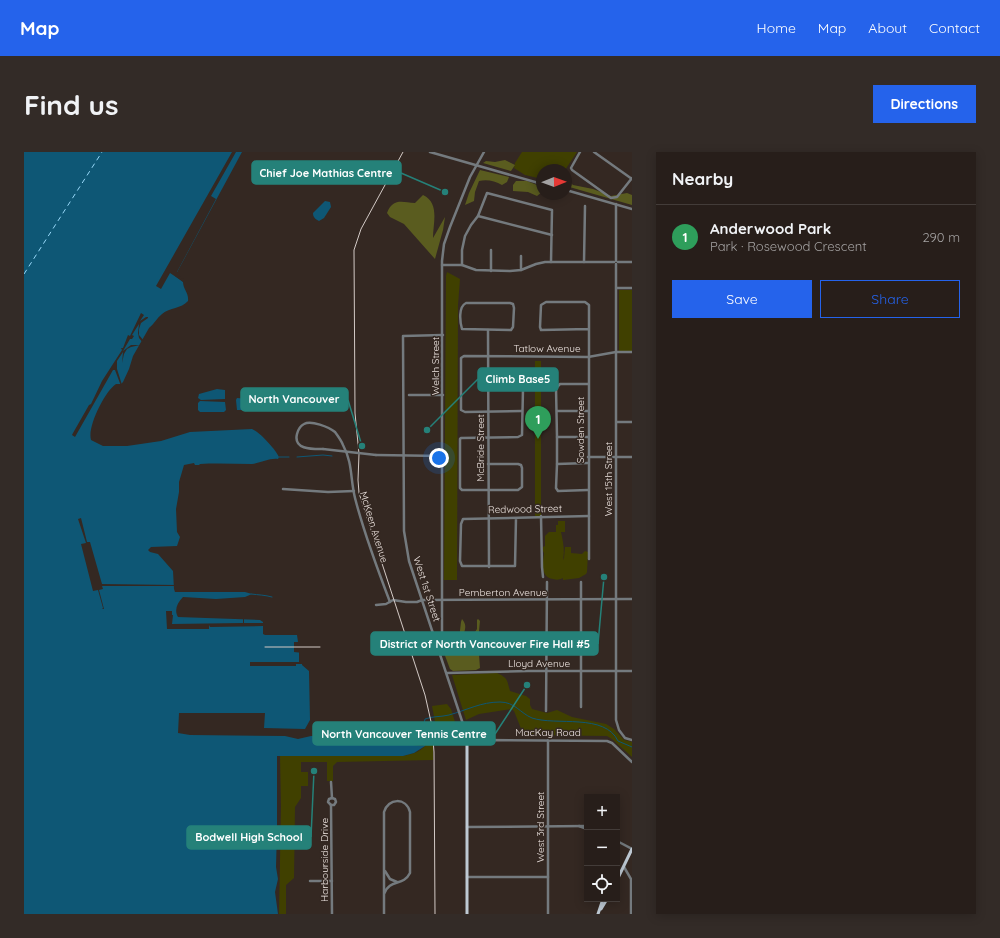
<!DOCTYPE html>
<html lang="en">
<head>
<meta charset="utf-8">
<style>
	body { margin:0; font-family:Quicksand,sans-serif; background:#332b27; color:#f1f3f6 }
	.controls { position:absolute; right:12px; bottom:12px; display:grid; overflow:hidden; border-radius:0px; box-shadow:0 2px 10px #0003 }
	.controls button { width:36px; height:36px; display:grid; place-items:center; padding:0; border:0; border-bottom:1px solid #433c39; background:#271e1a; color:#f1f3f6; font:20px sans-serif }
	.compass { position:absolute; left:512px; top:12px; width:36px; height:36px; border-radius:50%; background:#271e1a; box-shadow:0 2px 10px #0003; rotate:89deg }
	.you { position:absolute; left:415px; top:306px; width:14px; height:14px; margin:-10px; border:3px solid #fff; border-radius:50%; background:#1a73e8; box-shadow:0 0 0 6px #1a73e833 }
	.badge { display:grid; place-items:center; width:26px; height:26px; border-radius:50%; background:#2563eb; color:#fff; font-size:13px; font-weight:700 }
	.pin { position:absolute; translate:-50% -33px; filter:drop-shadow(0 1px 2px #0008) }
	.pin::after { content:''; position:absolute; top:21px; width:14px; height:12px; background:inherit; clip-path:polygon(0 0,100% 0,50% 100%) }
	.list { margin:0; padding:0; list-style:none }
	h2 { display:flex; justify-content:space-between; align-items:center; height:52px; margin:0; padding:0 16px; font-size:17px }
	h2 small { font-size:13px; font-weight:400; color:#a4a2a2 }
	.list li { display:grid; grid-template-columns:26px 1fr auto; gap:12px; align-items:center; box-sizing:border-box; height:64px; padding:0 16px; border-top:1px solid #433c39 }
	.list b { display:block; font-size:15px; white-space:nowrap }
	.list p { margin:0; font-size:13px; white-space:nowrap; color:#a4a2a2 }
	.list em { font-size:13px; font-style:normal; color:#a4a2a2 }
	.actions { display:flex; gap:8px; padding:12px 16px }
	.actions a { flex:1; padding:9px 0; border:1px solid #2563eb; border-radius:0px; text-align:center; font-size:14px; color:#2563eb }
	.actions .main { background:#2563eb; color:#fff }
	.icon { flex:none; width:22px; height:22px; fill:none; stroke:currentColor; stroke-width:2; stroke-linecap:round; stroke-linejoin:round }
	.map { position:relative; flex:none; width:608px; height:762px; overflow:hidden; border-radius:0px }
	header { display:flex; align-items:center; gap:24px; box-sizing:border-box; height:56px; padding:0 20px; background:#2563eb; color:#fff }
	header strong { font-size:19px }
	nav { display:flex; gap:22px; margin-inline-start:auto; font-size:14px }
	.intro { display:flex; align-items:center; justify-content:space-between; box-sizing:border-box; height:96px; padding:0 24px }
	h1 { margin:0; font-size:28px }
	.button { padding:10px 18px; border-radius:0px; background:#2563eb; color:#fff; font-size:14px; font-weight:700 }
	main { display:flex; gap:24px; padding:0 24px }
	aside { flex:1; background:#271e1a; border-radius:0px; box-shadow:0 2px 10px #0003 }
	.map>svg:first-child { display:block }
	.green { fill:#404000 }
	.forest { fill:#5a5c1f }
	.water { fill:#0e5775 }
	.pier { fill:#342822 }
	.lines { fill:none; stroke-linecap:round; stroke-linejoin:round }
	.stream { stroke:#0e5775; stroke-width:1 }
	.ferry { stroke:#97d7f8; stroke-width:1; stroke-dasharray:5 4; stroke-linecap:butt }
	.minor { stroke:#747a7e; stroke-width:2.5 }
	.major { stroke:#bec9d3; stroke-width:3 }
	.rail { stroke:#d3cac6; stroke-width:1 }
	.minor-bridge { stroke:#747a7e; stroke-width:2.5 }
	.labels { text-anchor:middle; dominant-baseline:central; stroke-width:3; stroke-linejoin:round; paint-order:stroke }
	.street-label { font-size:10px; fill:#ece3df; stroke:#342822 }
	.leader { fill:none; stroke:#258179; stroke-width:1.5 }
	.callout-dot { fill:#258179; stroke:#342822; stroke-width:1.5 }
	.callout { fill:#258179; stroke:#258179; stroke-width:1.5 }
	.callout-label { font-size:11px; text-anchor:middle; font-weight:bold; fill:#fff }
</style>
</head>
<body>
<header>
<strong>Map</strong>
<nav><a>Home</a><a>Map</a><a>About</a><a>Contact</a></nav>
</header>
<div class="intro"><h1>Find us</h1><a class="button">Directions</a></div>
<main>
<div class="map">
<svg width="608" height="762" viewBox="0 0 608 762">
	<rect width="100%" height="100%" fill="#342822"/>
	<g class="green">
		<path d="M498,0h55l-12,18h-23v9l-17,-4 -11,-7 1,-5z"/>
		<path d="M423,120l13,7 -2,26 -1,275h-13l2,-304z"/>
		<rect x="595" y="138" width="13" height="61"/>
		<rect x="511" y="209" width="6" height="155"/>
		<path d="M534,369h7v11h-4c2,10 4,17 2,28l1,-2 1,-11h6v6l11,1 3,-3 3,1 -1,20 -1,2 -7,4 -16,2v-2c-4,2 -6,2 -10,1 -13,-2 -10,-16 -9,-26l-1,-2v-4l2,-1v-10l4,-4h7v-7h2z"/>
		<path d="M473,521c11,5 10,7 13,18l16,5 4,3v6l2,4 15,4 10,-3 15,7 34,7 8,5 10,11 8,2v15l-20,-18 -5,-3 -82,-1 -3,-4 -8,-20 -3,-2 -32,5 -13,6 -14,-45z"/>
		<path d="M423,552l4,5 7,23 -20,5 -6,-31z"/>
		<path d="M409,586v22l-96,2 -4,4v15h-6v-19h-26v10h7v14h-7v12l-6,9 -1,71 -8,7v29h-7l2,-108 -1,-50h123c8,-2 14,-3 20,-8 4,-4 5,-8 10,-10z"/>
	</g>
	<g class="forest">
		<path d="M481,8l10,5 -4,6 -28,-8 3,-2 9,1z"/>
		<path d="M456,18l29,7 -2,5 -5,3c-7,-4 -15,-6 -23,-4l-4,11 -1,9 -9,4 4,-12z"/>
		<path d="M542,26l7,7 20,4 18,7 16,-3 5,2v10l-66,-19z"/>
		<path d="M492,29h11l15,6v5l-5,4 -9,-4 -15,-1v-6z"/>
		<path d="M399,43c17,8 10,28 10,43l12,-21 -2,13 -8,29 -31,-35 -14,-7 -3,-4c6,-15 14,-11 28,-10z"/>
		<path d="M438,467c4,5 4,8 2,14l2,2 9,-3 2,-3v-9l1,-1 2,2 -2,20 2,27 -4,2 -23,1 -3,-2 -6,-16 2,-14h13l2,-17z"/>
	</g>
	<g class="water">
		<path d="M0,0h218l-67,124 8,6c0,7 6,11 5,19 -7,8 -18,6 -26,13 -5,4 -8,10 -13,14l-16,28 -4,13 -6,13 -2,2h-5c-11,7 -29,43 -25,56l12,6h24l34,-5 29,-9 62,-3c8,3 24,21 27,28l-1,2c-9,-1 -17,4 -26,5 -17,0 -34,-1 -52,0l-1,1h-4l-1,-2 -10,2 -5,17v10l-3,17 1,23 3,5 -3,9 -26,1 -3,3 2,2 8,2 15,17 1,18 1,3h70l7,2 -7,3 -29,2 -33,-2c-6,6 -9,13 -5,20l82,3 3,2v12l2,1h32l1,7h-4v10l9,1 -1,12 7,6 1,49 -5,9 -41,-1 1,-15h-86l-1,20 12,2 95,1 13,3 13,-3 88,1 14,8 12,1 -11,7 -11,3h-126v74l-1,37 2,12 -3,13 3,22h-254z"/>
		<path d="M301,49l5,1 1,5 -7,11 -5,3c-4,-2 -6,-4 -6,-8z"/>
		<path d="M193,237l8,1v9l-24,1 -3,-2 1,-4z"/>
		<path d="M213,246l11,1 1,10 -2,1h-10l-1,-10z"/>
		<path d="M176,249l25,1 1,8 -2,2h-24l-2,-2v-7z"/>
	</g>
	<g class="pier">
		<path d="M208,0h4l-25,44 5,3 -39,73 2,1 -2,2 8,5v3l-15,-10 -9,16 -5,-3z"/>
		<path d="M117,161l3,2 -4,6 6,-4h2v1l-7,5 -2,6v6l5,6 -1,2 -4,-5 -1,-5 1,-9 -7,11 2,1 -2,3h-2l-7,12 8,-6h9l-9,2 -4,2 -3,5 -2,9 1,-11 -6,9v8l5,16 -1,1 -6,-16h-2l-38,67 -3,-2 1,-2 16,-28 2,-1 11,-23 20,-31 -1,-2h2l5,-13 2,1z"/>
		<path d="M57,366l6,24h3l12,42 74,1v1h-74l1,3 -4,1 5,19h-2l1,-1 -5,-18 -5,1 -12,-47 5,-1 -8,-24z"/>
		<path d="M142,459h6v4h1l-1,9 71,-1v-5h1v5h19v3l-53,1 -1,-2v4h-42z"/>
		<path d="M275,500h4v12h-7v2h-46v-4h49z"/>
	</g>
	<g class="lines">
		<g class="stream">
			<path d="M255,305h10"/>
			<path d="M273,305l26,-2 9,1"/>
			<path d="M227,442c8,1 14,1 21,3"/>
			<path d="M317,578h63l10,-6h10"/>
			<path d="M400,594c5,-8 -2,-18 1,-27 8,-3 16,-2 24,-4 18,-5 32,-13 51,-13 15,0 20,11 32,16 24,8 73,-5 86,23l14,6"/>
		</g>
		<path class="ferry" d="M0,122l78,-122"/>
		<g class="minor">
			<path d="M406,0l112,32"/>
			<path d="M556,0l-9,16 1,2 39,28 6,-1 15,-19"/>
			<path d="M570,0l38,27"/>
			<path d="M542,38l66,19"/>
			<path d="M454,64l74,19"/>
			<path d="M592,109v-57"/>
			<path d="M560,110l1,-56"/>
			<path d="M594,110h14"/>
			<path d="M592,112v456l3,10 6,8 7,2"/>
			<path d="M418,113h20l14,5 34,1 11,-1 15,-6 9,-2h69"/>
			<path d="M438,113v-15l3,-14 6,-11 7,-9 9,-23 65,17 -1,52"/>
			<path d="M497,118v-14"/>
			<path d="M467,119v-21"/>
			<path d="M593,136h15"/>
			<path d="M442,151h44l3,1 1,4 -1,19 -2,3 -49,-1c-2,-7 -4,-22 4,-26z"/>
			<path d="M565,177l-48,1 -1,-3 1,-22 5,-3h39l4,3v254"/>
			<path d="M464,178l1,237"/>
			<path d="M419,183l-40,1 1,195 5,30 55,166 3,13"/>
			<path d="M464,232h31l4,5 -1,46 -4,2 -57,1 -1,1v49l2,2h56l4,-3v-19l-1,-3 -3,-1h-30"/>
			<path d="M564,232h-28l-4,4 1,49h31"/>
			<path d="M385,243h34"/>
			<path d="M498,259l-57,1 -4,-2v-52l3,-2 124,1 28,-5h16"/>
			<path d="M533,259h31"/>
			<path d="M593,270h15"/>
			<path d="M533,285v27"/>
			<path d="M299,297c-10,0 -30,1 -26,-15 1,-4 3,-8 7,-10 7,-4 25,3 31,8 3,4 6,8 8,13 10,19 7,33 12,53 9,35 22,70 35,104"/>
			<path d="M352,303l67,1"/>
			<path d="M564,305h44"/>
			<path d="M564,311l-31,1 -1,24 2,3 30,-1"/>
			<path d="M259,337l45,3 26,-1"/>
			<path d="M517,364l1,51 1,10"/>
			<path d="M492,366l-1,48h-53l-2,-5 1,-37 2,-5 126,-3"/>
			<path d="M557,430v125"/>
			<path d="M352,453l10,-1 7,-4 13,2h11l5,-2 210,-1"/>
			<path d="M418,485v-376l2,-17 6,-17 20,-50 14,-25"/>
			<path d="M423,521l81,-2h104"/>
			<path d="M522,559l1,-129"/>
			<path d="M524,588v174"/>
			<path d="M416,589l47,-1 120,1 5,2 20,19"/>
			<path d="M307,630l1,16"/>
			<path d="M307,653l1,109"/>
			<path d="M307,653h3l2,-3 -1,-3 -3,-1"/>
			<path d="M307,653l-3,-3 1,-3 3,-1"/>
			<path d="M555,674l8,3"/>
			<path d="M443,675l120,-1"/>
			<path d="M593,689l15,8"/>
			<path d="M600,715l7,12v35"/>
			<path d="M361,719l5,8 7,3"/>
			<path d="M443,725h81"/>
			<path d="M286,729h22"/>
			<path d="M360,742c6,-16 19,-7 26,-21v-61c-4,-15 -22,-14 -26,0v102"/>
		</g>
		<g class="major">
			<path d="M443,588v174"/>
			<path d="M593,728l15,-31"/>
			<path d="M577,757l6,-10"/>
			<path d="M574,762l5,-15"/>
		</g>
		<g class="rail">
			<path d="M379,0l-42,77 -7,21 1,163 4,41 -1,26 1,13 66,202 7,31 2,26 1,162"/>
			<path d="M241,495h55"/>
		</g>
		<path class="minor-bridge" d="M299,297l53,6"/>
	</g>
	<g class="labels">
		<g class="street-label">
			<text x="523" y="196">Tatlow Avenue</text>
			<text transform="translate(411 214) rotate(-90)">Welch Street</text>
			<text transform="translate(556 278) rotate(-90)">Sowden Street</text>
			<text transform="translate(456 296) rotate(-90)">McBride Street</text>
			<text transform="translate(584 327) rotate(-90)">West 15th Street</text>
			<text transform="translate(501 357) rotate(-1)">Redwood Street</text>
			<text transform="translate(350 375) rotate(73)">McKeen Avenue</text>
			<text transform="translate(403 437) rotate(72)">West 1st Street</text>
			<text x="479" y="440">Pemberton Avenue</text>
			<text x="515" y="511">Lloyd Avenue</text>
			<text x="524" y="580">MacKay Road</text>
			<text transform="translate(516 675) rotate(-90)">West 3rd Street</text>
			<text transform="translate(300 708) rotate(-90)">Harbourside Drive</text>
		</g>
	</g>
	<path class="leader" d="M421 40L377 21M403 278L454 227M338 294L324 248M580 425L574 492M503 533L471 582M290 619L287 685"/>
	<g class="callout-dot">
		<circle cx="421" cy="40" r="4"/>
		<circle cx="403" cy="278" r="4"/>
		<circle cx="338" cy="294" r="4"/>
		<circle cx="580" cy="425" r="4"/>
		<circle cx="503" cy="533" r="4"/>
		<circle cx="290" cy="619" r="4"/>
	</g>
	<g class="callout">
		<rect x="228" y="9" width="149" height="23" rx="4"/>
		<rect x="454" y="216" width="80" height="23" rx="4"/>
		<rect x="217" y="236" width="107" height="23" rx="4"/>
		<rect x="347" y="480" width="227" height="23" rx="4"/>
		<rect x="289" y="570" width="182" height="23" rx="4"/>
		<rect x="163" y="674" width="124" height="23" rx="4"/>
	</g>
	<g class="callout-label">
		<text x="302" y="25">Chief Joe Mathias Centre</text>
		<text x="494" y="231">Climb Base5</text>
		<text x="270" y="251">North Vancouver</text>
		<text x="461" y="496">District of North Vancouver Fire Hall #5</text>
		<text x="380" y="586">North Vancouver Tennis Centre</text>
		<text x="225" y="689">Bodwell High School</text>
	</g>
</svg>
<div class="controls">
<button>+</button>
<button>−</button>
<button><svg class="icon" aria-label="locate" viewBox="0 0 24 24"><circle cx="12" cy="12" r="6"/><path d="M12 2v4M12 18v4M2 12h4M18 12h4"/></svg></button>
</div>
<svg class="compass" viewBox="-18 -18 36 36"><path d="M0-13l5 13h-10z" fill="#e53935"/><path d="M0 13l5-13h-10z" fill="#a4a2a2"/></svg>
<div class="you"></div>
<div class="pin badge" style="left:514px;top:287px;background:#2e9e5b">1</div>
</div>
<aside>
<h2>Nearby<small></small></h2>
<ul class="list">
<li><span class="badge" style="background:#2e9e5b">1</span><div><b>Anderwood Park</b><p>Park · Rosewood Crescent</p></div><em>290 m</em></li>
</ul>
<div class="actions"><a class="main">Save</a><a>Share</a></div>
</aside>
</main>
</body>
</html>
